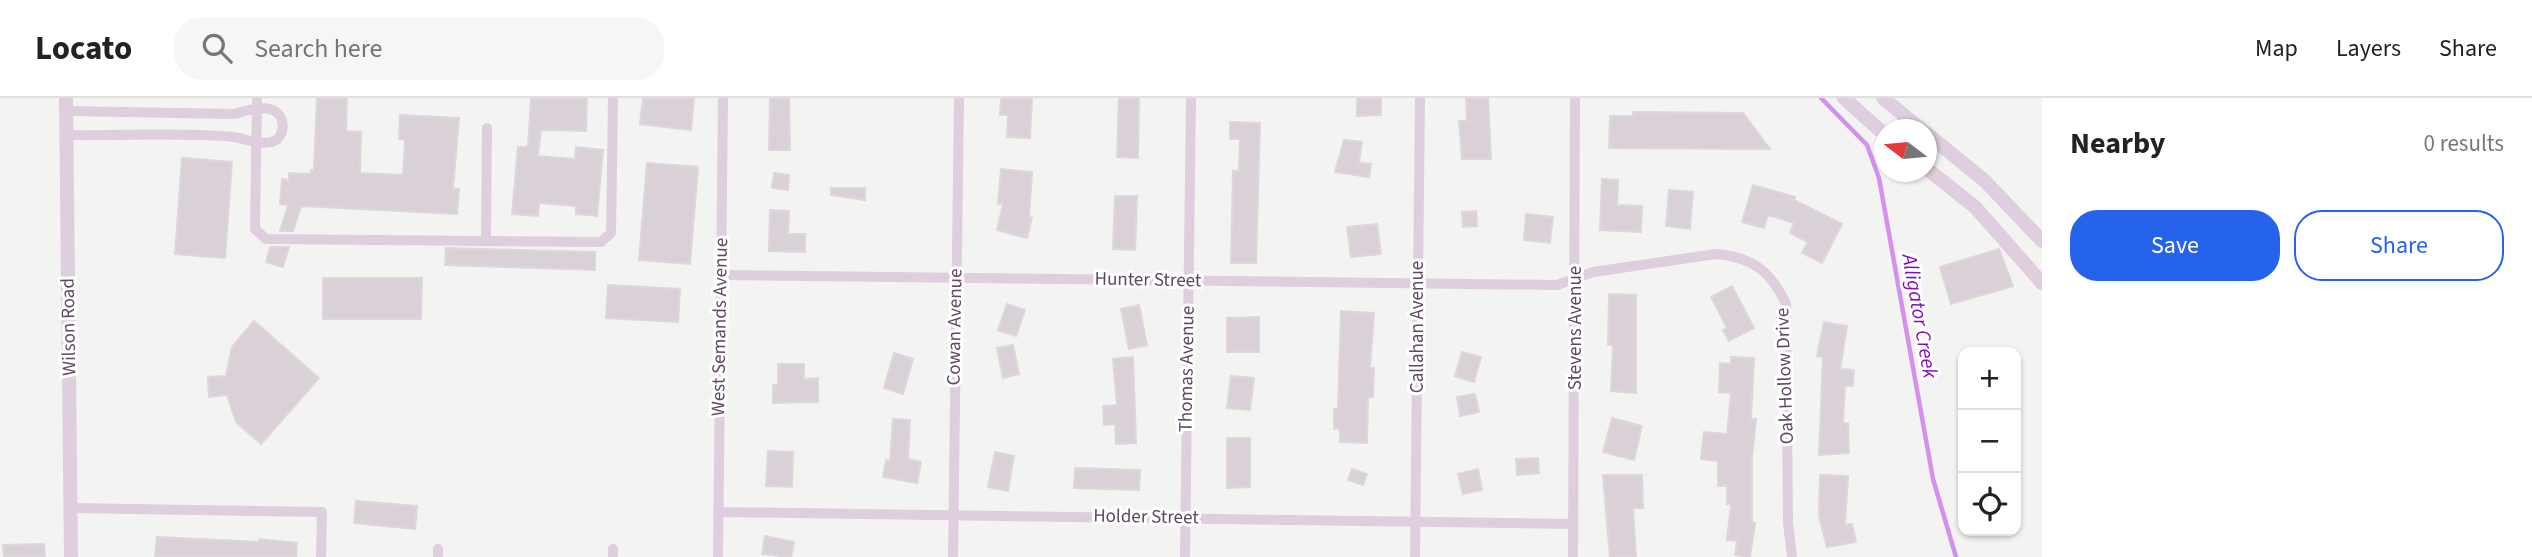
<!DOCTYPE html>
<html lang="en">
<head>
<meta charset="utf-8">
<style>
	body { margin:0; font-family:"Source Sans 3",sans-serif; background:#f6f6f6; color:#222 }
	.controls { position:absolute; right:21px; bottom:21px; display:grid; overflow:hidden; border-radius:14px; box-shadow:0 2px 5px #0004 }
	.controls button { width:63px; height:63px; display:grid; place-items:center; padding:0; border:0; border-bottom:2px solid #e0e0e0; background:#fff; color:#222; font:35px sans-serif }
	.compass { position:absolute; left:1874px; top:21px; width:63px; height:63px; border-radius:50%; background:#fff; box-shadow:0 2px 5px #0004; rotate:286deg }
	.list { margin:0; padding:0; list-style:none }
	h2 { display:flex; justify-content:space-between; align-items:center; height:91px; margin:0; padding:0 28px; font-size:30px }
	h2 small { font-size:23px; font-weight:400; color:#767676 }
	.actions { display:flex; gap:14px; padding:21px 28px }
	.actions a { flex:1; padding:16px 0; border:2px solid #2563eb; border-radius:28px; text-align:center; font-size:24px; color:#2563eb }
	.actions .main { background:#2563eb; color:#fff }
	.icon { flex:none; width:38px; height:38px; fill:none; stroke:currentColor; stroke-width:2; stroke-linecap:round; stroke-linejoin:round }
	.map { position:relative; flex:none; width:2042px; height:459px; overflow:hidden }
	header { display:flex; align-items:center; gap:42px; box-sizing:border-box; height:98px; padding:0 35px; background:#fff; border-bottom:2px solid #e0e0e0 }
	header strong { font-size:33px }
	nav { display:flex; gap:38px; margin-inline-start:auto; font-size:24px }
	.search { width:490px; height:63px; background:#f6f6f6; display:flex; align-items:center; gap:18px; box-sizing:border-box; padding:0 24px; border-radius:28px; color:#767676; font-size:26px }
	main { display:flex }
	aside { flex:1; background:#fff }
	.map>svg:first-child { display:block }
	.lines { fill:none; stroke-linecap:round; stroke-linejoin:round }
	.stream { stroke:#d58fed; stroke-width:4.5 }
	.building { fill:#d9d1d7; stroke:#ddd6db; stroke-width:2 }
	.minor { stroke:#decede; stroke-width:10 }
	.tertiary { stroke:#decede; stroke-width:14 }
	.labels { text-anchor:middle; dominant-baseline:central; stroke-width:6; stroke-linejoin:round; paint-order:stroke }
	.street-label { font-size:19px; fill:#604960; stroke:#fff }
	.water-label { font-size:21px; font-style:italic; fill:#860db0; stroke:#fff }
</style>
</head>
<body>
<header>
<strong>Locato</strong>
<div class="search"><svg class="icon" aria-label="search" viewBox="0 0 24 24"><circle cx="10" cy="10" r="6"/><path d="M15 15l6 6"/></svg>Search here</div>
<nav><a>Map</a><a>Layers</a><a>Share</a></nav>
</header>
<main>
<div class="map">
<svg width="2042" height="459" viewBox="0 0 2042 459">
	<rect width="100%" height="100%" fill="#f3f4f2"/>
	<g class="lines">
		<path class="stream" d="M1821,0l46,47 12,33 54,301 23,78"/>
	</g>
	<g class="building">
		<path d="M317,0h30l-1,33 15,1 -1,41 43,2 2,-35 -6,-1 1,-24 59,3 -6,71h6l-2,25 -156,-8 -8,25h-13l8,-26 -8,-1 2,-25 7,1v-7l22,1v-4h3z"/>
		<path d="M531,0h56l-1,33 -45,-1 -3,26 37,3 1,-12 27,3 -6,66 -21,-2v-8l-37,-3 -1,13 -26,-2 6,-67h10z"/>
		<path d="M643,0h51l-3,32 -51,-6z"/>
		<path d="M770,0h19l1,52h-21z"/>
		<path d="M1001,0h31l-2,40 -23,-1 1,-22h-8z"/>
		<path d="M1119,0h20l-1,60 -21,-1z"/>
		<path d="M1357,0h24v17l-24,1z"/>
		<path d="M1466,0h22l3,61h-29l-3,-38h8z"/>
		<path d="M1633,14l110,1 27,36 -161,-1 1,-32h23z"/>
		<path d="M1230,24l30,1 -4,140h-25l2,-92h6l1,-32h-10z"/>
		<path d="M1344,42l18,2 -3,21 12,1 -2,13 -34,-5z"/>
		<path d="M182,60l50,4 -7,96 -50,-4z"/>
		<path d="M647,65l51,4 -8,97 -51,-4z"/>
		<path d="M1001,71l31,3 -3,45 3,1 -5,20 -30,-8 6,-26h-5z"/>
		<path d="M774,75l15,2 -1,15 -16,-2z"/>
		<path d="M1602,81l16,1 -1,25 25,1 -1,26 -41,-2z"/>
		<path d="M1753,87l42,12 -1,3 48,24 -20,39 -20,-10 6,-11 -18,-9 4,-10 -26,-8 -4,13 -22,-6z"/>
		<path d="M831,90h34v12l-34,-5z"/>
		<path d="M1669,92l24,2 -3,37 -24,-3z"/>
		<path d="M1115,98h22l-2,54 -22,-1z"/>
		<path d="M770,112l19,1 -1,23h17v18l-36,-1z"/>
		<path d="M1476,113l1,15 -14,1 -1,-15z"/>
		<path d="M1526,116l27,3 -3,26 -26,-3z"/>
		<path d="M1377,126l4,30 -30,3 -4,-30z"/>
		<path d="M270,149h19l-6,20 -17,-5z"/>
		<path d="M446,150l149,4v18l-150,-5z"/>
		<path d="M1999,151l14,37 -62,18 -11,-37z"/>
		<path d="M323,180h99l-1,41h-98z"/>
		<path d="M608,187l72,4 -2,33 -72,-4z"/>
		<path d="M1732,188l22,42 -25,13 -6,-11 4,-2 -16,-31z"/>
		<path d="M1609,196l27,1v98l-25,-2 2,-46h-5z"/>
		<path d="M1007,206l18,6 -9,26 -18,-6z"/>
		<path d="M1139,207l8,40 -18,4 -8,-40z"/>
		<path d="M1341,213l33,2 -4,55h4l-1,29h-5l-1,46 -27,-1v-13h-6v-20h4z"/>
		<path d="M1259,219v35h-32v-34z"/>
		<path d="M254,223l65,57 -58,66 -25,-22 -9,-27 -18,2 -1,-20 18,-1 6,-29z"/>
		<path d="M1824,224l23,4 -7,43 14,1 -1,16h-8l-2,37h5l1,30 -30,2 4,-98 -6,-1z"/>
		<path d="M1013,247l6,29 -16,4 -6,-30z"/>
		<path d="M1462,254l19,5 -7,25 -19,-6z"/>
		<path d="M894,255l19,6 -10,35 -19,-6z"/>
		<path d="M1133,259l3,86 -20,1 -1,-20 -11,1 -1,-19 14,-1 -4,-46z"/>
		<path d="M1731,259l23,1 -3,61h5l-4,38v66h3l-5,34 -15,-2 2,-14 -10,-1 4,-36h-4v-18h-9v-25l-17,-2 3,-27 23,2 4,-41 -12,-1 1,-29 11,1z"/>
		<path d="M778,266h26v15l14,-1v24l-45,1v-18h5z"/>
		<path d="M1231,278l23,2 -4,32 -23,-2z"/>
		<path d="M1475,296l4,18 -19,4 -3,-19z"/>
		<path d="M1612,320l30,8 -8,34 -31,-8z"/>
		<path d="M893,321l17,1 -2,39 13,3 -4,21 -34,-6 3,-17 4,1z"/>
		<path d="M1227,340h23v49l-23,1z"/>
		<path d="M768,353l25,1 -1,35 -26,-1z"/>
		<path d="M995,354l19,4 -6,35 -20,-4z"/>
		<path d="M1538,360l1,15 -22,2 -1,-16z"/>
		<path d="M1075,370l65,2 -1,20 -65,-2z"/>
		<path d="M1352,371l15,5 -4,11 -15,-5z"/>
		<path d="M1478,371l4,21 -19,4 -5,-20z"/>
		<path d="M1603,377h39l1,33h-10l3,49h-26z"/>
		<path d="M1820,377l28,1 -3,49 7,-1 4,18 -29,5 -8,-31z"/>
		<path d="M356,403l61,5 -2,23 -61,-6z"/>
		<path d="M765,438l29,6 -3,15 -29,-3z"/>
		<path d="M157,439l102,5v-3l38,4 -1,14h-141z"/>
		<path d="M44,446l1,13h-41l-1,-12z"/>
	</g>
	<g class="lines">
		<g class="minor">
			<path d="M257,0l-2,131 11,10 335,3 10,-9 2,-135"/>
			<path d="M67,13l167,3c12,-3 31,-10 42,-2 10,7 9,27 -5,30 -12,3 -25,-3 -37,-5 -55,-5 -112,-1 -167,-2"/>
			<path d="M486,143l1,-113"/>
			<path d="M721,177l836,10 36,-13 123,-18c36,3 55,17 70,50l2,219 4,34"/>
			<path d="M71,410l251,4 -1,45"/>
			<path d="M718,414l855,12"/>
			<path d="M438,459v-8"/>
			<path d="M613,459v-8"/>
			<path d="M718,459l5,-459"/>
			<path d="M953,459l6,-459"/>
			<path d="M1185,459l6,-459"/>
			<path d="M1415,459l5,-459"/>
			<path d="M1573,459l2,-459"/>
		</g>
		<g class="tertiary">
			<path d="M66,0l5,459"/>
			<path d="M1844,0l40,36"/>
			<path d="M1883,0l39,32"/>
			<path d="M1926,35l59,48 57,60"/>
			<path d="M1926,70l49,39 67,76"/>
		</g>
	</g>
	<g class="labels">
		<g class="street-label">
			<text transform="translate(1148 182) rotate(1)">Hunter Street</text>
			<text transform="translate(69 229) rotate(-91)">Wilson Road</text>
			<text transform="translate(720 229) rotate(-89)">West Semands Avenue</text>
			<text transform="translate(955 229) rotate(-89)">Cowan Avenue</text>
			<text transform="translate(1417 229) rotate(-90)">Callahan Avenue</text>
			<text transform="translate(1575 230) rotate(-90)">Stevens Avenue</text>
			<text transform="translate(1187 271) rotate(-89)">Thomas Avenue</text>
			<text transform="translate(1785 278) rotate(-92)">Oak Hollow Drive</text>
			<text transform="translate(1146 419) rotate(1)">Holder Street</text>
		</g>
		<g class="water-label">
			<text transform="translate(1920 218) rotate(80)">Alligator Creek</text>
		</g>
	</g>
</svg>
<div class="controls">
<button>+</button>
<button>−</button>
<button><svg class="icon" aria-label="locate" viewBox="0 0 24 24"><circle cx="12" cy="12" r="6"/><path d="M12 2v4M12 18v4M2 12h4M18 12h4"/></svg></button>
</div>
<svg class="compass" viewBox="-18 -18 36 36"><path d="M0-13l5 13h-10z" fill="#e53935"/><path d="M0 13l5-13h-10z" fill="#767676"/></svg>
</div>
<aside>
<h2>Nearby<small>0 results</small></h2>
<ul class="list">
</ul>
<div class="actions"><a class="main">Save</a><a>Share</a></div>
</aside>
</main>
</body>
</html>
